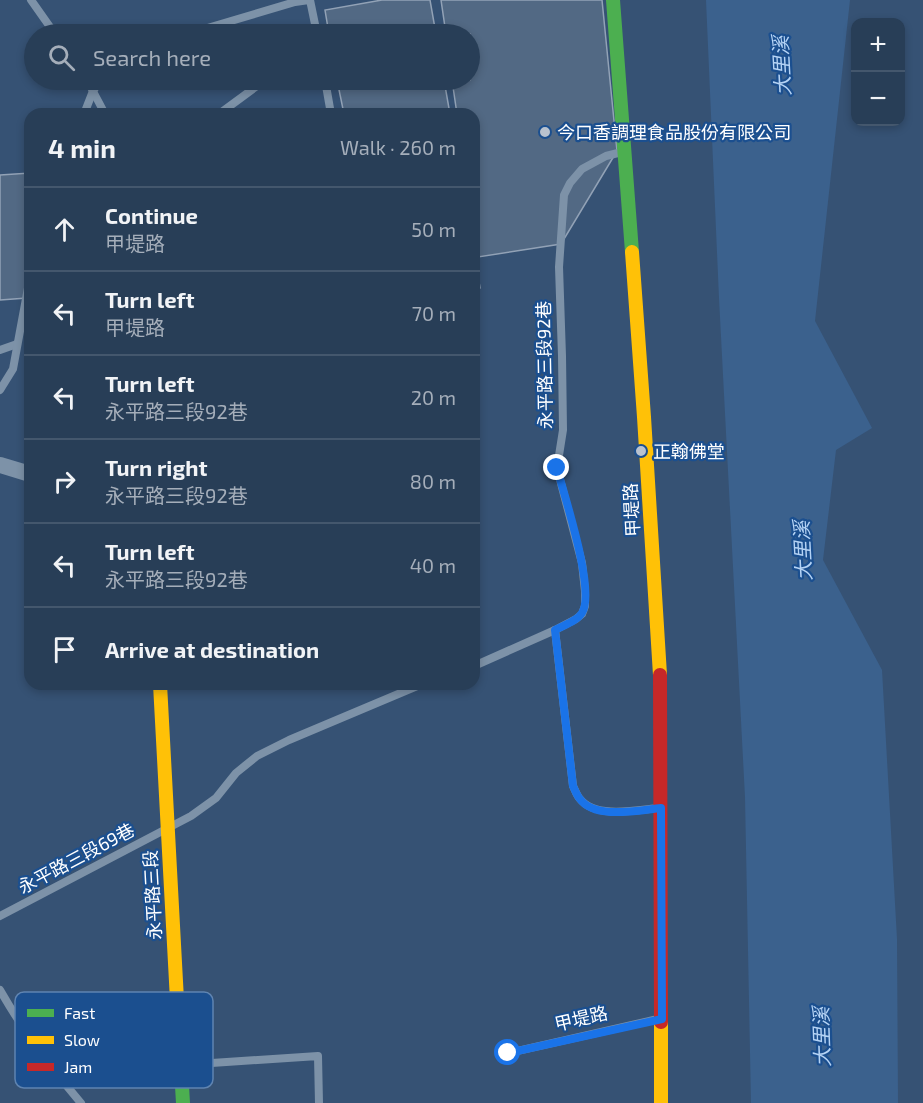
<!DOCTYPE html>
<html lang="en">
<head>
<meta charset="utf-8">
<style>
	body { margin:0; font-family:"Exo 2","Noto Sans TC",sans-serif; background:#30455d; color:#f1f3f6 }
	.controls { position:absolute; right:18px; top:18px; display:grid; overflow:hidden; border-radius:12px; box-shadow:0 3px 9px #0003 }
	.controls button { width:54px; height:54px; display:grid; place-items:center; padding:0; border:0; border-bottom:2px solid #44576d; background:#283e57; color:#f1f3f6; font:30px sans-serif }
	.stop { position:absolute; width:18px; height:18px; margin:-14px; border:4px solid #1a73e8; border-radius:50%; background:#fff }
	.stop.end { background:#1a73e8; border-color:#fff; box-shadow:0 2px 6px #0008 }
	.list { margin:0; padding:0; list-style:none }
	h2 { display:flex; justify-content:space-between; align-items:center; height:78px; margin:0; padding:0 24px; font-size:26px }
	h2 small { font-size:20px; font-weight:400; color:#a5aeba }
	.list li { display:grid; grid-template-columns:39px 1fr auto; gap:18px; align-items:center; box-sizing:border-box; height:84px; padding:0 24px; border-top:2px solid #44576d }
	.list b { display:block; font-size:22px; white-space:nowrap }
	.list p { margin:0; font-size:20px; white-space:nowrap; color:#a5aeba }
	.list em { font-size:20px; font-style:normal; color:#a5aeba }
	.icon { flex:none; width:33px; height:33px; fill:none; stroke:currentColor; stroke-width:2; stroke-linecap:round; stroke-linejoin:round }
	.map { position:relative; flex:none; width:923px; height:1103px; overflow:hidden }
	.search { position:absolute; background:#283e57; box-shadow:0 3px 9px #0003; left:24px; top:24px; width:456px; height:66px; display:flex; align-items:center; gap:15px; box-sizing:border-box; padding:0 21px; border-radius:33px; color:#a5aeba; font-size:22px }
	.panel { position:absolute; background:#283e57; box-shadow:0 3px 9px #0003; left:24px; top:108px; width:456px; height:582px; border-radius:18px }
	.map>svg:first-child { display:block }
	.water { fill:#3b618d }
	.building { fill:#526984; stroke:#92a2b6; stroke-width:1.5 }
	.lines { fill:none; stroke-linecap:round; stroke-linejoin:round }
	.lane { stroke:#7d92a8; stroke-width:8 }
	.street { stroke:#7d92a8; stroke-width:16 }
	.fast { stroke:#4caf50; stroke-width:14 }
	.slow { stroke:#ffc107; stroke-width:14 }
	.jam { stroke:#c62828; stroke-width:14 }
	.route { stroke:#1a73e8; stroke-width:8 }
	.poi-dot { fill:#b9c2ce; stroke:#1b4f8f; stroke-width:2 }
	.labels { text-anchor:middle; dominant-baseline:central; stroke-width:4.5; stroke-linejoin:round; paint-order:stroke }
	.poi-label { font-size:18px; fill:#fff; stroke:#1b4f8f; text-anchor:start }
	.street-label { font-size:18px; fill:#fff; stroke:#1b4f8f }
	.water-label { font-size:20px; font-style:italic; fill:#b5d3f5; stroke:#1b4f8f }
	.key { fill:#1b4f8f; stroke:#5f84b1; stroke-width:1.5 }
	.key-label { font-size:16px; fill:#fff }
</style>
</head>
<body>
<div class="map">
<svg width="923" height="1103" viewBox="0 0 923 1103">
	<rect width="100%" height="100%" fill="#365274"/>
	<path class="water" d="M706,0h144l-35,321 57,107 -36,22 -13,110 59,110 15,269 1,164h-147l-6,-306 -26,-499z"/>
	<g class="building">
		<path d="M382,0h48l6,34h-107l-4,-24z"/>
		<path d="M441,0h161l15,151 -56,93 -83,13 -4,-28v-115h-17l-5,-34h18v-46h-24z"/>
		<path d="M337,80h107l6,34h-106z"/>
		<path d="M30,173v114l-3,11 -27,2v-125z"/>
		<path d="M474,251l6,37 -6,1z"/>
	</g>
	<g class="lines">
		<g class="lane">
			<path d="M31,0l24,34"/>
			<path d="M310,0l7,34"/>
			<path d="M190,34l14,-5 91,-27 14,-2"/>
			<path d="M87,80l18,34"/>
			<path d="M325,80l6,34"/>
			<path d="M84,114l9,-23 8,-11"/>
			<path d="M219,114l46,-34"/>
			<path d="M0,350l17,-6"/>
			<path d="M0,390l13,-21 17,-92"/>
			<path d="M555,630l18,156c2,4 4,10 7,13 16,20 57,11 79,9"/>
			<path d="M474,666l81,-36 21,-11 6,-5 3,-8v-15l-3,-28 -25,-95 6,-38 -1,-74 -3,-89 5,-72 6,-12 12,-14 24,-13 16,-4"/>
			<path d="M0,916l191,-100 25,-18 20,-25 21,-17 32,-16 133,-56"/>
			<path d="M0,990c24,42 49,76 81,113"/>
			<path d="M508,1053l150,-34"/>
			<path d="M182,1065l136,-9 1,47"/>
		</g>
		<path class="street" d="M0,465l30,9"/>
		<g class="fast">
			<path d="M613,0l19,252"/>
			<path d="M177,1000l6,103"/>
		</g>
		<g class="slow">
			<path d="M632,252l12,165 16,258"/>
			<path d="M160,684l17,316"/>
			<path d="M661,1022v81"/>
		</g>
		<path class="jam" d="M660,675l1,347"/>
	</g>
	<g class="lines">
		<path class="route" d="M508,1053l154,-34 -1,-211c-22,2 -66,12 -81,-9 -3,-3 -5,-9 -7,-13l-18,-156c9,-5 22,-9 27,-17 14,-22 -18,-118 -25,-145"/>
	</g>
	<g class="poi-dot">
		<circle cx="545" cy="132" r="6"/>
		<circle cx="641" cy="451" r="6"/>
	</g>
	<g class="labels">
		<g class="poi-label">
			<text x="557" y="132">今口香調理食品股份有限公司</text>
			<text x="653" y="451">正翰佛堂</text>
		</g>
		<g class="street-label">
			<text transform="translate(544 365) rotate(-91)">永平路三段92巷</text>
			<text transform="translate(631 510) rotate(-93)">甲堤路</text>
			<text transform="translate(76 858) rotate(-28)">永平路三段69巷</text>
			<text transform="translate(152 895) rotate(-93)">永平路三段</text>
			<text transform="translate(581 1018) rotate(-13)">甲堤路</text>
		</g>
		<g class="water-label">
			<text transform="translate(781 66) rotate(-93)">大里溪</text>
			<text transform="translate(802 551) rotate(-93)">大里溪</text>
			<text transform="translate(821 1037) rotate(-92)">大里溪</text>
		</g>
	</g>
	<rect x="15" y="992" width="198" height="96" rx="9" class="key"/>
	<rect x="27" y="1009" width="27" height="8" fill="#4caf50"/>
	<rect x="27" y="1036" width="27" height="8" fill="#ffc107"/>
	<rect x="27" y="1063" width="27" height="8" fill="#c62828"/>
	<g class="key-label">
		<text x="64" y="1019">Fast</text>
		<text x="64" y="1046">Slow</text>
		<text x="64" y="1073">Jam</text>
	</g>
</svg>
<div class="controls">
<button>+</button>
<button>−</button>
</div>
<div class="stop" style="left:508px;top:1053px"></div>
<div class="stop end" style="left:557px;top:468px"></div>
<div class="search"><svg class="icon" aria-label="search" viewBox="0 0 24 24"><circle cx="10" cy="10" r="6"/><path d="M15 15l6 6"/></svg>Search here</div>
<section class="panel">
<h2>4 min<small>Walk · 260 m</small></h2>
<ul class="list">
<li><svg class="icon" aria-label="ahead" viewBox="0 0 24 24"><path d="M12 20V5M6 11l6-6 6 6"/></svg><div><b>Continue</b><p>甲堤路</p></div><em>50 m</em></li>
<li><svg class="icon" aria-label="left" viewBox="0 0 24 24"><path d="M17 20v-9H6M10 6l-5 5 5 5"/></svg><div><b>Turn left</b><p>甲堤路</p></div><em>70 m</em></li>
<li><svg class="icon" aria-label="left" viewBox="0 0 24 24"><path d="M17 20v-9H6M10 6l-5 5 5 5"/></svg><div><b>Turn left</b><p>永平路三段92巷</p></div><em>20 m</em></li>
<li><svg class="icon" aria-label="right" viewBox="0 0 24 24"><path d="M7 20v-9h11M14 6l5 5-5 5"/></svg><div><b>Turn right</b><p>永平路三段92巷</p></div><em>80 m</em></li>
<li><svg class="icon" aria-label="left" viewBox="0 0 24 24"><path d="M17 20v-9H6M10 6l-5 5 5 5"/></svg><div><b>Turn left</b><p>永平路三段92巷</p></div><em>40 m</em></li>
<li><svg class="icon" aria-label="arrive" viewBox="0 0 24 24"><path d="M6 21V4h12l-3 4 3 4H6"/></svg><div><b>Arrive at destination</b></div></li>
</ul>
</section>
</div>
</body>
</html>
